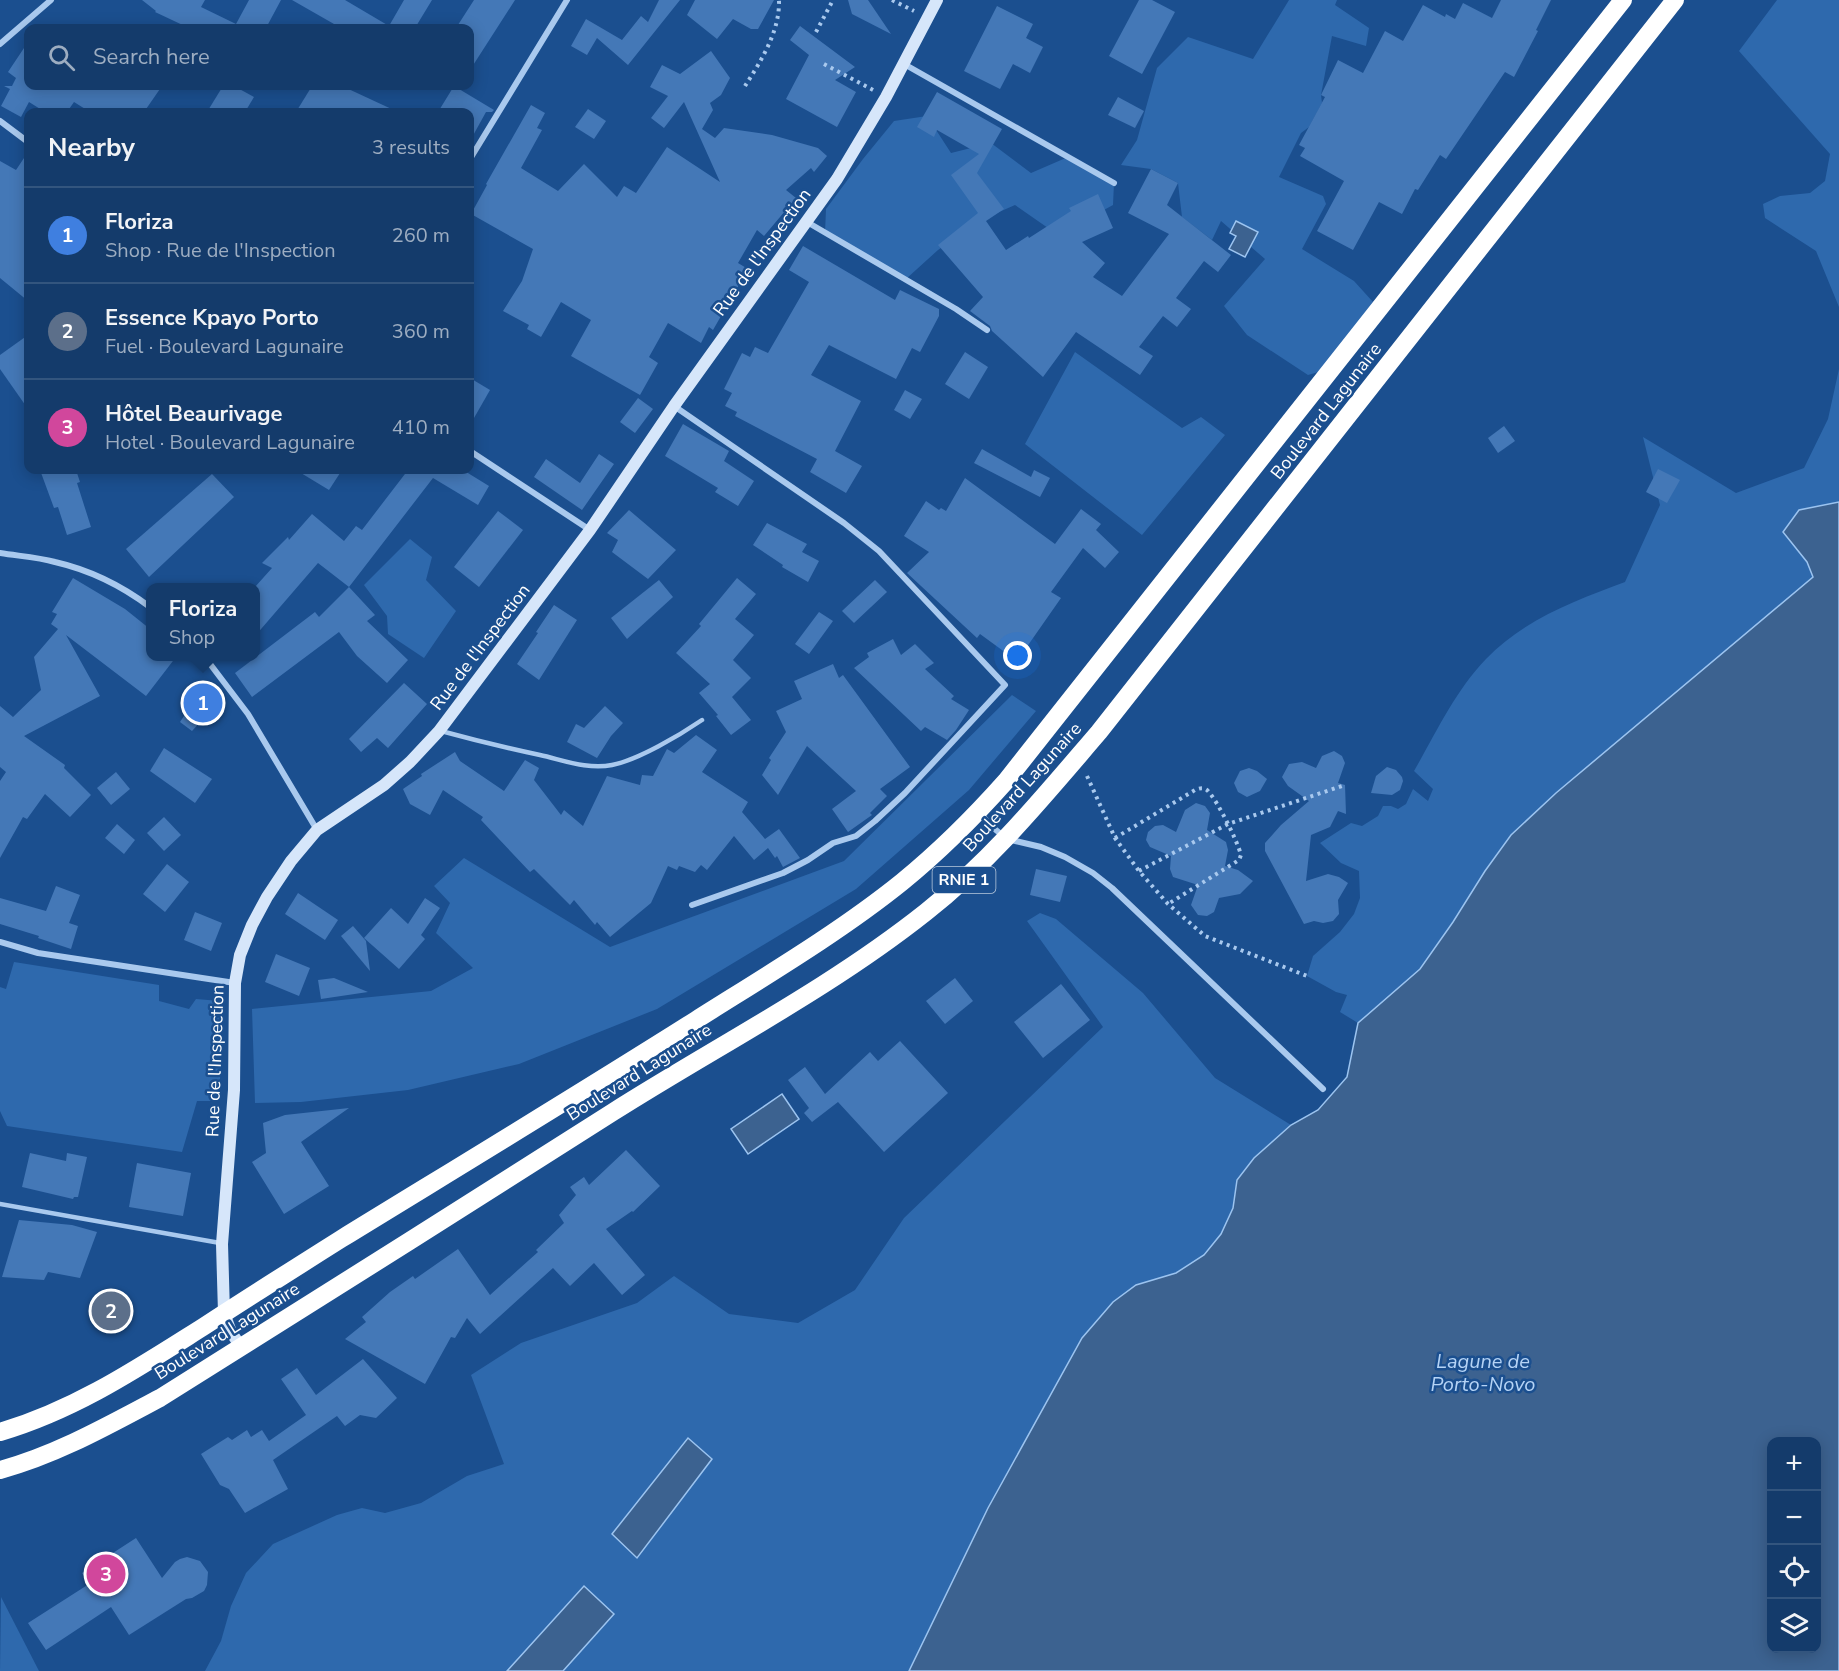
<!DOCTYPE html>
<html lang="en">
<head>
<meta charset="utf-8">
<style>
	body { margin:0; font-family:"Nunito Sans",sans-serif; background:#1d4271; color:#f1f3f6 }
	.controls { position:absolute; right:18px; bottom:18px; display:grid; overflow:hidden; border-radius:12px; box-shadow:0 3px 15px #0003 }
	.controls button { width:54px; height:54px; display:grid; place-items:center; padding:0; border:0; border-bottom:2px solid #33557e; background:#143b6b; color:#f1f3f6; font:30px sans-serif }
	.you { position:absolute; left:1018px; top:656px; width:21px; height:21px; margin:-15px; border:4px solid #fff; border-radius:50%; background:#1a73e8; box-shadow:0 0 0 9px #1a73e833 }
	.badge { display:grid; place-items:center; width:39px; height:39px; border-radius:50%; background:#ea580c; color:#fff; font-size:20px; font-weight:700 }
	.pin { position:absolute; translate:-50% -50%; border:3px solid #fff; box-shadow:0 2px 6px #0006 }
	.popup { position:absolute; left:146px; top:583px; width:114px; height:78px; box-sizing:border-box; display:grid; place-content:center; border-radius:12px; background:#143b6b; filter:drop-shadow(0 2px 4px #0005); font-size:20px; white-space:nowrap; color:#9dadc1 }
	.popup b { font-size:22px; color:#f1f3f6 }
	.popup::after { content:''; position:absolute; left:50%; top:100%; margin-left:-12px; border:12px solid transparent; border-top-color:#143b6b }
	.list { margin:0; padding:0; list-style:none }
	h2 { display:flex; justify-content:space-between; align-items:center; height:78px; margin:0; padding:0 24px; font-size:26px }
	h2 small { font-size:20px; font-weight:400; color:#9dadc1 }
	.list li { display:grid; grid-template-columns:39px 1fr auto; gap:18px; align-items:center; box-sizing:border-box; height:96px; padding:0 24px; border-top:2px solid #33557e }
	.list b { display:block; font-size:22px; white-space:nowrap }
	.list p { margin:0; font-size:20px; white-space:nowrap; color:#9dadc1 }
	.list em { font-size:20px; font-style:normal; color:#9dadc1 }
	.icon { flex:none; width:33px; height:33px; fill:none; stroke:currentColor; stroke-width:2; stroke-linecap:round; stroke-linejoin:round }
	.map { position:relative; flex:none; width:1839px; height:1671px; overflow:hidden }
	.search { position:absolute; background:#143b6b; box-shadow:0 3px 15px #0003; left:24px; top:24px; width:450px; height:66px; display:flex; align-items:center; gap:15px; box-sizing:border-box; padding:0 21px; border-radius:12px; color:#9dadc1; font-size:22px }
	.panel { position:absolute; background:#143b6b; box-shadow:0 3px 15px #0003; left:24px; top:108px; width:450px; height:366px; border-radius:12px }
	.map>svg:first-child { display:block }
	.green { fill:#2e69ad }
	.water { fill:#3c6290; stroke:#9cc4f0; stroke-width:1.5; fill-rule:evenodd }
	.building { fill:#4478b7 }
	.lines { fill:none; stroke-linecap:round; stroke-linejoin:round }
	.path { stroke:#a9c9ee; stroke-width:4; stroke-dasharray:3 4.5; stroke-linecap:butt }
	.lane { stroke:#a9c9ee; stroke-width:4.5 }
	.street { stroke:#a9c9ee; stroke-width:6 }
	.secondary { stroke:#d6e6fa; stroke-width:12 }
	.highway { stroke:#fff; stroke-width:18 }
	.labels { text-anchor:middle; dominant-baseline:central; stroke-width:5; stroke-linejoin:round; paint-order:stroke }
	.shield { fill:#1b4f8f; stroke:#bbcadd; stroke-width:1.5 }
	.shield-label { font-size:16px; font-weight:bold; fill:#fff }
	.street-label { font-size:18px; fill:#fff; stroke:#1b4f8f }
	.water-label { font-size:20px; font-style:italic; fill:#b5d3f5; stroke:#1b4f8f }
</style>
</head>
<body>
<div class="map">
<svg width="1839" height="1671" viewBox="0 0 1839 1671">
	<rect width="100%" height="100%" fill="#1b4f8f"/>
	<g class="green">
		<path d="M1289,0h48l-2,5 34,23 -3,18 -34,-10 -11,59 1,8 -13,24 -8,6 -22,44 44,19 3,8 -24,45 52,32 19,21 -51,69 -14,4 -61,-40 -23,-29 41,-47 -44,-38 -9,19 -30,-23 -4,-34 -27,-14 -30,-4 16,-25 20,-72 31,-31 65,22z"/>
		<path d="M1777,0h62v307l-23,-56 -51,-33 -2,-14 17,-8 30,-3 15,-12 5,-27 -91,-103z"/>
		<path d="M927,116l24,37 40,-10 40,30 37,-16 46,26 -1,22 -42,23h-23l-33,-23 -34,15 -43,30 -32,29 -81,-46 1,-24 37,-50 31,-38z"/>
		<path d="M1075,352l107,76 19,-11 24,18 -83,100 -117,-91z"/>
		<path d="M1839,369v133l-40,8 -16,22 24,30 7,15 -258,216 -45,42 -26,36 -32,51 -33,47 -62,54 -18,-11 7,-17 -11,-3 -29,-16 6,-20 27,-24 14,-18 6,-16 -1,-27 -18,-8 -21,-20 31,-20 11,3 16,-10 5,-10h8l7,3 8,-5 7,-15 15,12 5,-12 -19,-18c22,-38 41,-80 72,-112 37,-39 90,-59 139,-77l35,-77 -17,-68 93,56 68,-25 24,-49z"/>
		<path d="M410,539l22,18 -6,23 30,31 -32,47 -36,-24 -1,-18 -23,-31z"/>
		<path d="M1012,695l24,16 -67,79 -113,99 -199,120 -138,55 -111,26 -107,12 -46,1 -3,-94 179,-18 42,-23 -37,-35 14,-30 -16,-17 30,-28 146,89 234,-86z"/>
		<path d="M1040,913l16,6 87,74 72,85 76,47 -37,33 -17,22 -4,28 -12,26 -17,21 -28,18 -40,12 -54,53 -94,170 -79,163h-346l51,-56 -30,-29 -77,85h-302l16,-30 10,-35 15,-33 27,-29 64,-29 25,-7 23,5 36,-10 46,-27 37,-12 -33,-89 50,-32 116,-40 37,-27 55,38 69,9 57,-33 49,-72 199,-191 -76,-106z"/>
		<path d="M14,962l145,23v16l30,8 7,-10 24,2 3,12 -4,88h-22l-15,51 -175,-26 -7,-15v-124l6,2z"/>
		<path d="M1,1597l38,74h-39z"/>
	</g>
	<g class="water">
		<path d="M1236,221l22,11 -13,25 -16,-8 7,-13 -6,-3z"/>
		<path d="M1839,502v1169h-930l79,-163 94,-170 31,-36 23,-17 40,-12 28,-18 17,-21 12,-26 4,-28 17,-22 37,-33 27,-15 29,-33 11,-54 62,-54 33,-47 32,-51 26,-36 45,-42 257,-216 -6,-15 -24,-30 16,-22zM1772,1442h44v206h-44z"/>
		<path d="M782,1094l17,25 -51,35 -17,-25z"/>
		<path d="M688,1438l24,21 -75,99 -25,-24z"/>
		<path d="M584,1586l30,28 -51,57h-56z"/>
	</g>
	<g class="building">
		<path d="M142,0h63l-4,7 35,17 13,-24h32l-15,28h-77l-34,-16 1,-1z"/>
		<path d="M292,0h53l44,26 15,-26h28l-17,28h-74z"/>
		<path d="M474,0h41l-45,70v-42h-14z"/>
		<path d="M659,0h21l-52,65 -31,-27 -10,17 -16,-9 15,-27 36,21 19,-24 7,6z"/>
		<path d="M695,0h79l-16,29h-7l-18,-10 -16,20 -30,-24z"/>
		<path d="M848,0h20l23,34 -39,-20z"/>
		<path d="M1139,0h13l23,12 -33,62 -33,-18z"/>
		<path d="M1501,0h50l-15,30 2,1 -24,46 -9,-5 -59,87 -6,-4 -22,35 -3,-1 -13,25 -23,-12 -26,48 -36,-19 27,-50 -44,-25 5,-8 -6,-3 26,-48 -4,-2 17,-35 25,13 22,-42 18,10 20,-36 22,12 1,-3 9,5 8,-16 29,15z"/>
		<path d="M997,6l36,18 -7,14 17,9 -13,26 -17,-9 -13,25 -36,-18z"/>
		<path d="M800,26l55,41 -20,13 21,12 -19,35 -51,-28 23,-44 -19,-15z"/>
		<path d="M28,42v44h134l-18,26h-54l-16,-10 -7,10h-22l-16,-10 -8,15 -20,-11 9,-17 -6,-3h8l4,-8 -8,-6z"/>
		<path d="M711,51l19,27 -9,17 -11,8 3,7 -11,19 13,9 9,-10 48,7 46,13 9,8 -13,16 -3,-4 -25,22 10,8 -32,38 -7,-6 -19,33 10,6 -35,61 -4,-3 -8,16 -33,-20 -19,34 9,6 -18,32 -69,-39 20,-36 -30,-18 -20,35 -14,-8 2,-4 -26,-14 19,-30 11,-32 -62,-35 16,-29 -1,-1 45,-79 14,8 -8,15 5,2 -21,38 37,23 26,-27 33,33 7,-11 12,7 31,-46 53,35 -36,-80 -20,26 -13,-10 17,-22 -18,-9 12,-22 18,9z"/>
		<path d="M223,86h11l20,11 -9,15h-38z"/>
		<path d="M312,86h30l56,26h-102z"/>
		<path d="M454,86l40,24 -2,2h-6l-16,29v-29h-32z"/>
		<path d="M937,92l65,37 -25,44 27,36 -18,12 20,29 22,-14 1,2 42,-27 -2,-3 29,-14 15,34 -31,14 23,21 -12,14 29,19 47,-62 -41,-21 23,-44 27,14 -11,22 64,50 -13,17 -14,-11 -28,37 15,11 -14,18 -14,-11 -24,31 14,9 -13,19 -64,-43 -33,45 -51,-46 -2,-5 -20,-15 13,-14 -45,-52 40,-32 -27,-38 28,-21 -42,-24 -3,7 -17,-10z"/>
		<path d="M1118,97l26,14 -9,17 -27,-13z"/>
		<path d="M588,109l18,12 -12,18 -19,-12z"/>
		<path d="M28,152v149l-28,-23v-117l16,9z"/>
		<path d="M803,246l92,54 5,-10 39,19v7l-19,36 -8,-4 -16,31 -67,-34 -18,30 50,26 -26,50 27,15 -16,27 -36,-21 7,-13 -82,-43 2,-4 -12,-6 7,-13 -8,-4 18,-36 8,4 5,-10 13,6 41,-71 -20,-12z"/>
		<path d="M28,335v74l-28,-40v-14z"/>
		<path d="M965,352l23,15 -19,32 -24,-15z"/>
		<path d="M470,378l20,12 -20,35z"/>
		<path d="M905,390l17,9 -12,20 -16,-9z"/>
		<path d="M638,398l15,11 -18,24 -15,-11z"/>
		<path d="M683,424l46,27 -5,10 30,20 -16,25 -23,-14 3,-4 -53,-32z"/>
		<path d="M1504,426l11,15 -17,12 -10,-15z"/>
		<path d="M982,449l49,28 3,-7 16,8 -10,19 -66,-34z"/>
		<path d="M599,454l15,10 -32,46 -48,-33 12,-18 34,24z"/>
		<path d="M1658,469l22,11 -13,23 -21,-11z"/>
		<path d="M40,470h36l4,12 -3,1 14,44 -24,8 -9,-28 -4,1z"/>
		<path d="M296,470h46l-13,20z"/>
		<path d="M408,470h55l26,16 -11,19 -45,-27 -84,109 -31,-24 -63,73v-49l17,-19 -10,-5 26,-26 1,3 23,-26 32,27 12,-15 6,4z"/>
		<path d="M212,474l22,23 -85,80 -23,-28z"/>
		<path d="M965,478l90,66 26,-35 20,15 -5,6 23,22 -14,16 -22,-20 -32,44 10,6 -44,63 -37,-27 -3,4 -70,-65 22,-21 -25,-16 22,-35 13,9 2,-2 5,3z"/>
		<path d="M629,510l47,40 -28,29 -36,-27 6,-12 -11,-7z"/>
		<path d="M498,511l25,19 -44,57 -25,-20z"/>
		<path d="M767,523l40,21 -5,8 17,9 -11,21 -26,-15 1,-2 -30,-20z"/>
		<path d="M73,578l52,31 25,20v28h26l-30,39 -80,-61 34,61 -76,40 41,29 -1,3 27,27 -21,22 -25,-23 -18,25 -4,-2 -23,41v-77l6,-9 -6,-5v-61l13,11 28,-27 -7,-33 24,-28 -7,-5 6,-10 -5,-2z"/>
		<path d="M737,578l19,16 -21,25 19,16 -21,25 18,18 -19,19 19,23 -20,15 -15,-19 2,-1 -19,-22 11,-9 -34,-31 25,-27 -2,-2z"/>
		<path d="M659,580l14,17 -46,42 -16,-21z"/>
		<path d="M875,580l12,12 -33,31 -12,-12z"/>
		<path d="M349,587l26,28 -8,6 41,39 -21,23 -30,-27 -18,-24 -87,65 -17,-24 80,-61 4,5z"/>
		<path d="M554,605l23,15 -38,60 -22,-16 21,-31 -2,-1z"/>
		<path d="M819,612l14,9 -24,33 -14,-10z"/>
		<path d="M893,639l8,16 14,-11 19,19 -9,6 29,27 -3,3 18,11 -13,20 -9,10 -22,-13 -4,4 -67,-63 15,-11 -2,-4z"/>
		<path d="M833,664l6,14 4,-3 67,92 -30,22 7,7 -17,17 2,2 -24,17 -16,-23 24,-18 -49,-45 -29,49 -16,-20 9,-15 -2,-2 17,-26 -10,-21 26,-12 -8,-18z"/>
		<path d="M404,683l23,21 -39,44 -11,-10 -16,14 -12,-13z"/>
		<path d="M203,694l11,13 -22,24 -12,-9 12,-18z"/>
		<path d="M605,706l18,17 -12,13 -14,22 -30,-16 9,-18 8,4z"/>
		<path d="M696,735l21,15 -15,22 46,30 -6,10 23,27 14,-10 21,29 -17,9 -6,-11 -2,2 -7,-10 -14,12 -20,-24 -27,34 -6,-5 -6,7 -16,-6 -2,4 -9,-4 -17,37 -41,34 -13,-15 -2,3 -21,-25 -4,5 -36,-36 -4,3 -49,-52 2,-3 -40,-27 -13,25 -20,-11 -7,-15 19,-13 -1,-2 34,-22 5,9 44,30 21,-31 14,8 -5,12 27,35 3,-5 19,16 24,-50 33,9 2,-10 11,1 14,-27 7,4z"/>
		<path d="M164,748l48,31 -17,24 -45,-32z"/>
		<path d="M1334,751l8,5 3,7 -7,20 7,2 1,29 -8,-3 -8,16 -19,8 -5,46 22,-7 11,3 9,6 -10,17 1,14 -6,7 -10,2 -9,-2 -10,3 -39,-73v-8l16,-18 28,-24 -21,-15 -6,-9 7,-13 13,-2 14,6 6,-12z"/>
		<path d="M1387,767l9,3 6,7 1,4 -3,9 -8,5 -21,-2 5,-17z"/>
		<path d="M1249,768l8,3 10,8 -7,12 -13,6 -9,-5 -4,-9 6,-12z"/>
		<path d="M116,772l14,17 -19,16 -14,-17z"/>
		<path d="M1196,803l9,3 5,7 -3,17 19,12 2,8 -3,16 13,4 15,11 -13,13 -21,4 -5,14 -7,4 -9,-1 -7,-10 7,-20 -25,-8 -3,-8 1,-13 -21,-9 -4,-7 2,-8 7,-6 8,-1 13,7 9,-22z"/>
		<path d="M164,817l17,18 -17,16 -17,-18z"/>
		<path d="M117,824l18,16 -11,14 -19,-16z"/>
		<path d="M167,864l22,18 -24,30 -22,-18z"/>
		<path d="M1036,869l31,7 -7,26 -30,-7z"/>
		<path d="M56,886l24,9 -11,28 9,3 -7,23 -33,-11 1,-2 -39,-12v-26l46,13z"/>
		<path d="M298,893l40,27 -13,20 -40,-26z"/>
		<path d="M425,898l15,10 -19,27 4,4 -26,30 -35,-31 27,-30 17,16z"/>
		<path d="M195,912l27,11 -11,28 -27,-11z"/>
		<path d="M353,926l13,15 4,30 -29,-35z"/>
		<path d="M276,954l34,14 -11,28 -34,-14z"/>
		<path d="M334,978l34,14 -47,7 -3,-19z"/>
		<path d="M955,978l18,23 -28,23 -19,-23z"/>
		<path d="M1061,984l29,36 -47,38 -29,-36z"/>
		<path d="M900,1041l48,52 -64,59 -46,-50 -26,20 -8,-9 5,-5 -21,-28 17,-13 20,27 45,-42 8,9z"/>
		<path d="M349,1108l-48,34 28,44 -45,28 -32,-52 14,-9 -3,-30 22,-8z"/>
		<path d="M626,1150l34,36 -27,26 -1,-1 -26,18 39,46 -23,20 -28,-32 -24,23 -17,-18 -73,66 -13,-16 -12,20 -4,-1 -26,47 -80,-45 21,-17 -4,-5 28,-25 23,-16 2,3 43,-30 32,46 48,-43 -2,-2 28,-27 -5,-8 17,-20 -6,-8 14,-10 5,8z"/>
		<path d="M30,1153l36,8 1,-8 20,4 -9,40h-4l-1,2 -51,-12z"/>
		<path d="M137,1163l54,10 -8,43 -54,-9z"/>
		<path d="M19,1220l53,5 25,7 -17,46 -32,-6 -4,8 -42,-3z"/>
		<path d="M363,1359l34,39 -21,20 -16,-3 -15,11 -8,-10 -64,44 15,29 -43,24 -16,-24 -9,-4 -19,-31 27,-17 4,3 15,-10 4,7 11,-7 7,11 37,-26 -25,-36 16,-11 19,27z"/>
		<path d="M136,1538l26,40 13,-16 5,-3 7,-2 13,4 8,11 -1,13 -3,6 -12,7 -6,1 -57,36 -18,-28 -65,43 -18,-27 61,-39 -7,-11z"/>
	</g>
	<g class="lines">
		<g class="path">
			<path d="M892,0l22,11"/>
			<path d="M816,32l17,-32"/>
			<path d="M824,64l49,26"/>
			<path d="M745,86c16,-25 35,-55 34,-86"/>
			<path d="M1087,776l28,62 24,33 29,33 37,32 102,40"/>
			<path d="M1115,838l80,-48c5,-2 9,-3 13,1 10,11 29,49 33,64l-2,5 -71,44"/>
			<path d="M1139,871l89,-47 114,-38"/>
		</g>
		<g class="lane">
			<path d="M441,731c33,9 66,17 99,24 23,5 48,15 72,10 26,-5 68,-30 90,-45"/>
			<path d="M0,1204l220,39"/>
		</g>
		<g class="street">
			<path d="M0,44l51,-44"/>
			<path d="M904,64l210,119"/>
			<path d="M0,121l28,21"/>
			<path d="M470,159l97,-159"/>
			<path d="M807,222l149,87 31,21"/>
			<path d="M674,406l170,117 35,28 126,134 -100,108 -30,28 -19,15 -23,7 -25,17 -25,13 -91,32"/>
			<path d="M470,451l120,79"/>
			<path d="M0,553c18,3 37,4 55,9 35,8 67,24 95,45"/>
			<path d="M204,656l44,58 69,116"/>
			<path d="M980,813l11,13 16,13 34,8 24,10 28,16 19,15 211,201"/>
			<path d="M0,942l38,11 197,30"/>
		</g>
		<path class="secondary" d="M241,1347l-10,-15 -7,-19 -2,-69 12,-154 1,-107 5,-28 12,-30 15,-28 24,-36 26,-31 67,-45 26,-23 29,-31 151,-201 84,-124 163,-227 49,-82 51,-97"/>
		<g class="highway">
			<path d="M0,1432c75,-22 138,-64 203,-105 46,-30 92,-59 138,-88 119,-73 238,-145 355,-219 68,-43 144,-88 206,-138 38,-31 72,-65 104,-101l617,-781"/>
			<path d="M0,1470c56,-15 109,-45 160,-72 152,-95 302,-190 453,-286 104,-66 216,-123 313,-200 66,-52 118,-116 173,-180l576,-732"/>
		</g>
	</g>
	<g class="labels">
		<rect class="shield" x="932.5" y="867" width="63" height="26" rx="4.5"/>
		<g class="shield-label">
			<text x="964" y="880">RNIE 1</text>
		</g>
		<g class="street-label">
			<text transform="translate(762 252) rotate(-54)">Rue de l'Inspection</text>
			<text transform="translate(1326 411) rotate(-52)">Boulevard Lagunaire</text>
			<text transform="translate(480 647) rotate(-53)">Rue de l'Inspection</text>
			<text transform="translate(1022 787) rotate(-48)">Boulevard Lagunaire</text>
			<text transform="translate(215 1061) rotate(-88)">Rue de l'Inspection</text>
			<text transform="translate(639 1072) rotate(-32)">Boulevard Lagunaire</text>
			<text transform="translate(227 1331) rotate(-32)">Boulevard Lagunaire</text>
		</g>
		<g class="water-label">
			<text x="1483" y="1361">Lagune de<tspan x="1483" dy="23">Porto-Novo</tspan></text>
		</g>
	</g>
</svg>
<div class="controls">
<button>+</button>
<button>−</button>
<button><svg class="icon" aria-label="locate" viewBox="0 0 24 24"><circle cx="12" cy="12" r="6"/><path d="M12 2v4M12 18v4M2 12h4M18 12h4"/></svg></button>
<button><svg class="icon" aria-label="layers" viewBox="0 0 24 24"><path d="M12 4l9 5-9 5-9-5zM3 14l9 5 9-5"/></svg></button>
</div>
<div class="you"></div>
<div class="pin badge" style="left:203px;top:703px;background:#3f7fe0">1</div>
<div class="popup"><b>Floriza</b>Shop</div>
<div class="pin badge" style="left:111px;top:1311px;background:#5c6f8a">2</div>
<div class="pin badge" style="left:106px;top:1574px;background:#d1479c">3</div>
<div class="search"><svg class="icon" aria-label="search" viewBox="0 0 24 24"><circle cx="10" cy="10" r="6"/><path d="M15 15l6 6"/></svg>Search here</div>
<section class="panel">
<h2>Nearby<small>3 results</small></h2>
<ul class="list">
<li><span class="badge" style="background:#3f7fe0">1</span><div><b>Floriza</b><p>Shop · Rue de l'Inspection</p></div><em>260 m</em></li>
<li><span class="badge" style="background:#5c6f8a">2</span><div><b>Essence Kpayo Porto</b><p>Fuel · Boulevard Lagunaire</p></div><em>360 m</em></li>
<li><span class="badge" style="background:#d1479c">3</span><div><b>Hôtel Beaurivage</b><p>Hotel · Boulevard Lagunaire</p></div><em>410 m</em></li>
</ul>
</section>
</div>
</body>
</html>
